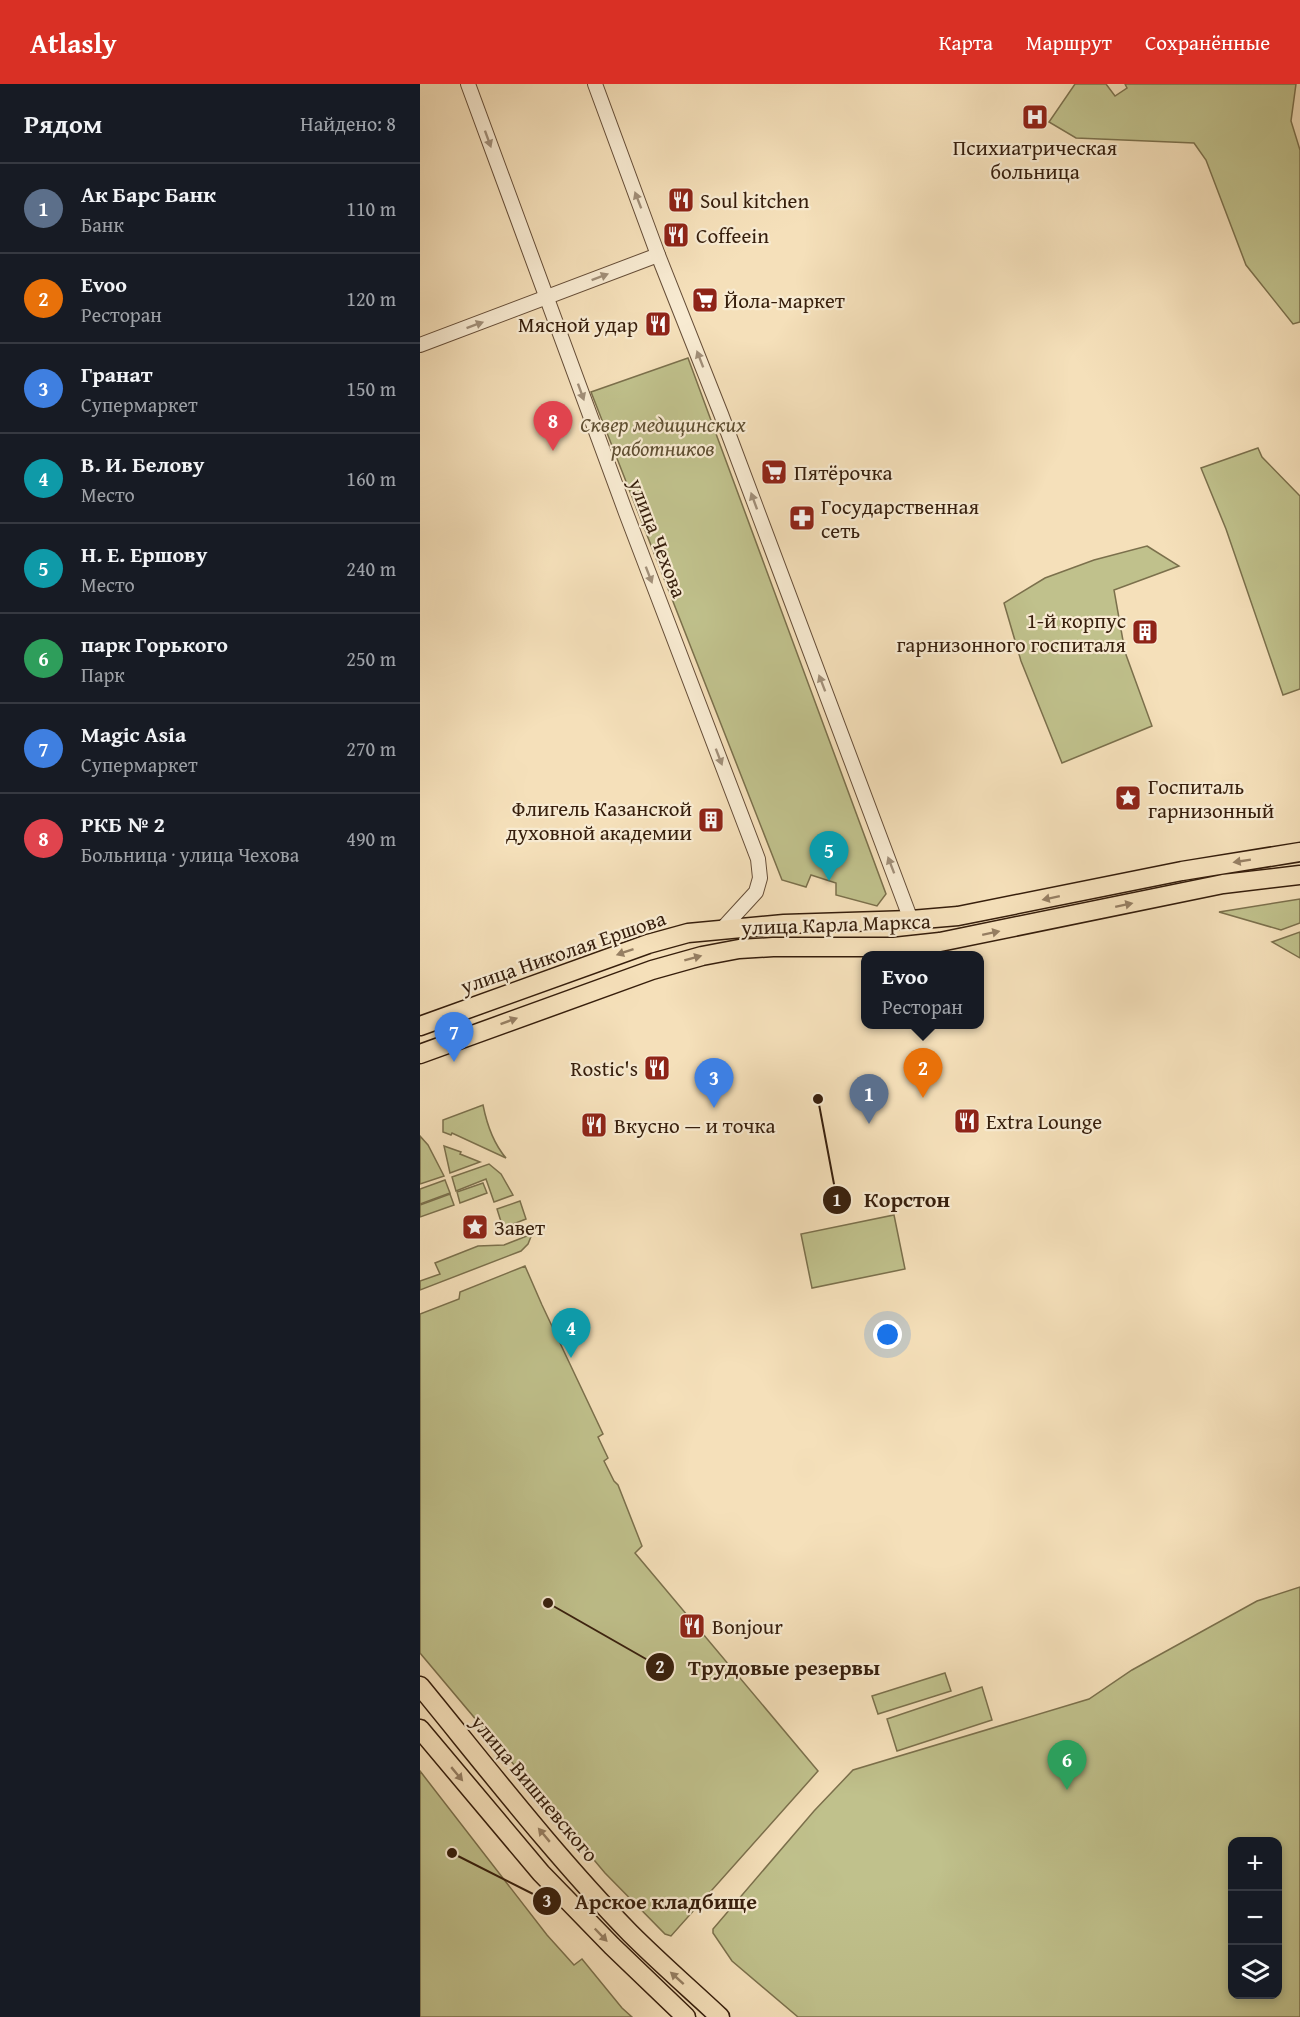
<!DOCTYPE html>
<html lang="ru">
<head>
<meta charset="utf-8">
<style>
	body { margin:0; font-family:"Gentium Book Plus",serif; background:#20242c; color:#f1f3f6 }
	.controls { position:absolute; right:18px; bottom:18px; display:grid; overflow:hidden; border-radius:12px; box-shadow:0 3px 9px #0003 }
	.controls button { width:54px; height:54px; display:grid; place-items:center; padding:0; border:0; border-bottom:2px solid #363941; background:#171b24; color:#f1f3f6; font:30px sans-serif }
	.you { position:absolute; left:468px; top:1251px; width:21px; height:21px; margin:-15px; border:4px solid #fff; border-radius:50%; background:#1a73e8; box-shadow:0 0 0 9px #1a73e833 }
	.badge { display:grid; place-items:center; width:39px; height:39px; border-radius:50%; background:#d93025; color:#fff; font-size:20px; font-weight:700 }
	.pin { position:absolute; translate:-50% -50px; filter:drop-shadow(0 2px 3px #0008) }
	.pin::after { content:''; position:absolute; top:32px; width:21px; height:18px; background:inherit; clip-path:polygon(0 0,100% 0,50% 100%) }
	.popup { position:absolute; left:441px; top:867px; width:123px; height:78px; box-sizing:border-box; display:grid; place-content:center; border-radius:12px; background:#171b24; filter:drop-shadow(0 2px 4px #0005); font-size:20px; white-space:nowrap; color:#9ea1a6 }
	.popup b { font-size:22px; color:#f1f3f6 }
	.popup::after { content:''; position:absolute; left:50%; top:100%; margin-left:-12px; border:12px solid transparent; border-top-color:#171b24 }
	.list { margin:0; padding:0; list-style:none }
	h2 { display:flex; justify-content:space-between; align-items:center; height:78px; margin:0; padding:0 24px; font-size:26px }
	h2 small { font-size:20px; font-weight:400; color:#9ea1a6 }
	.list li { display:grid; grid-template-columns:39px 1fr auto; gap:18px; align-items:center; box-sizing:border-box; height:90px; padding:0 24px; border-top:2px solid #363941 }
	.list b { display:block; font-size:22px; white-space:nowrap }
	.list p { margin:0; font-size:20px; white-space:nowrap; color:#9ea1a6 }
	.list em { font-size:20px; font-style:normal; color:#9ea1a6 }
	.icon { flex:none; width:33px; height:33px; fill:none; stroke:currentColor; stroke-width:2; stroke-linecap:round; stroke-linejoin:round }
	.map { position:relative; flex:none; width:880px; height:1933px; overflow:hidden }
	header { display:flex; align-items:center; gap:36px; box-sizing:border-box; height:84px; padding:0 30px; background:#d93025; color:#fff }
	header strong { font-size:28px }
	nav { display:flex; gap:33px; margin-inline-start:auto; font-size:21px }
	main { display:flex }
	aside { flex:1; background:#171b24 }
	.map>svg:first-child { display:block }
	.green { fill:#c0c18c; stroke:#7b704c; stroke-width:1.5; fill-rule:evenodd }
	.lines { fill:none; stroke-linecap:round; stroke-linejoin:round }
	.minor-casing { stroke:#664e38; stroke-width:16 }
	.major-casing { stroke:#361e0c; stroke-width:21 }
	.minor { stroke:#f8ebd2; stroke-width:14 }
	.major { stroke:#f5e0ba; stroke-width:18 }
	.oneway { fill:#a18f79 }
	.oneway2 { fill:#967f63 }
	.labels { text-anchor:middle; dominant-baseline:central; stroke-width:4.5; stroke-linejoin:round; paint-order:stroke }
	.poi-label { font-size:21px; fill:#361e0c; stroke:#f8ebd2; text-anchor:start }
	.park-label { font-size:21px; font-style:italic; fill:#5f4f32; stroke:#f8ebd2 }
	.street-label { font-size:21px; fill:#361e0c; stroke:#f8ebd2 }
	.leader { fill:none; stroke:#361e0c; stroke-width:2 }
	.callout-dot { fill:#361e0c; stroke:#f8ebd2; stroke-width:2 }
	.mark-label { font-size:18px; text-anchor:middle; font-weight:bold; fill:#fff }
	.callout-label { font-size:22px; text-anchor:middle; font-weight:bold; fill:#361e0c; stroke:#f8ebd2; stroke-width:4.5; stroke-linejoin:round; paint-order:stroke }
</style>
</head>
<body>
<header>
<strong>Atlasly</strong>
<nav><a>Карта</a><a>Маршрут</a><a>Сохранённые</a></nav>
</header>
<main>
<aside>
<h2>Рядом<small>Найдено: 8</small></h2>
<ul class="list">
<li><span class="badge" style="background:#5c6f8a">1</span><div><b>Ак Барс Банк</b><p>Банк</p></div><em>110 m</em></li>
<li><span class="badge" style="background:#e8710a">2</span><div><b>Evoo</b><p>Ресторан</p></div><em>120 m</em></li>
<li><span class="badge" style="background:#3f7fe0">3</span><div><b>Гранат</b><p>Супермаркет</p></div><em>150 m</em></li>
<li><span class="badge" style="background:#0f9aa8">4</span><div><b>В. И. Белову</b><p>Место</p></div><em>160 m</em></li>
<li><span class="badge" style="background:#0f9aa8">5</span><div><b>Н. Е. Ершову</b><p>Место</p></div><em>240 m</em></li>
<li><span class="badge" style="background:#2e9e5b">6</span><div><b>парк Горького</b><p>Парк</p></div><em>250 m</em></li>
<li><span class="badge" style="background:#3f7fe0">7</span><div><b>Magic Asia</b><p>Супермаркет</p></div><em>270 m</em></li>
<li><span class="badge" style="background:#e0444e">8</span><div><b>РКБ № 2</b><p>Больница · улица Чехова</p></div><em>490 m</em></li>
</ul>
</aside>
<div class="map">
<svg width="880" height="1933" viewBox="0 0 880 1933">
	<rect width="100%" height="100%" fill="#f5e0ba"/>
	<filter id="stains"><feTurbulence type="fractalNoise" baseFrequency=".00333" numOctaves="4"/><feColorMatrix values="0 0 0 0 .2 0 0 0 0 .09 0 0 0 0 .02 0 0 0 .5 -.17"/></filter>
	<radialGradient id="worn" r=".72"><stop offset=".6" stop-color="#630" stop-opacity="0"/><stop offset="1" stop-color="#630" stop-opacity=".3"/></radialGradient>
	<g class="green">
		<path d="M655,0h31l9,12 12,-8 -2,-4h171l-5,37 9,29v172l-7,2 -47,-59 -40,-105 -12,-17 -118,-5 -27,-16z"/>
		<path d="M268,274l198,536 -9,12 -41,-11v-12l-25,-8 -5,12 -24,-7 -191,-488z"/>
		<path d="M838,364l4,9 38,39v193l-17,6 -57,-166 -25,-61z"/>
		<path d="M727,462l32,20 -65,24 11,62 27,74 -90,37 -41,-102 -17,-58 41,-25 49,-18z"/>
		<path d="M880,815v24l-19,7 -62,-18z"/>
		<path d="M880,848v26l-28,-16z"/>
		<path d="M63,1021c4,20 10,38 23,53l-54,-25 -1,2 -8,-3v-12z"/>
		<path d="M0,1052l8,9 16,31 -24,8z"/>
		<path d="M24,1062l17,6 -1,2 20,8 -30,11z"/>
		<path d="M69,1080l12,10 12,21 -19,7 -8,-23 -30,12 -4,-14z"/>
		<path d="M25,1096l5,13 -30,11v-15z"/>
		<path d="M63,1099l4,10 -27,10 -3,-11z"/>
		<path d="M30,1110l4,11 -34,12v-12z"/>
		<path d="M100,1117l6,18 -23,9 -6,-19z"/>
		<path d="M474,1131l11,54 -93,19 -11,-54z"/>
		<path d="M112,1150l-4,10 -7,7 -101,39v-9l20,-7 -5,-11 43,-17 26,-1z"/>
		<path d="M105,1182l17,39 61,129 -5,3 10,21 -4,3 10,20 4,4 24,61 -7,7 183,218 -147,165 -6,-2 -60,-61 -185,-220v-339l39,-15 1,-7z"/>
		<path d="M880,1503v430h-502l-66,-56 -19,-28v-4l101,-118 39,-41 236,-71 43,-29 125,-69zM812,1758h46v152h-46z"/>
		<path d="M525,1589l6,18 -73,23 -6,-18z"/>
		<path d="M562,1603l10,33 -95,31 -10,-32z"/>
		<path d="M0,1687l127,164 27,30 8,-6 40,49 10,9h-212z"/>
	</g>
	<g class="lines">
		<defs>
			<g id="minor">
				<path d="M48,0l158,429 132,346 2,19 -4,14 -33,36"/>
				<path d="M175,0l63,171 63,159 190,506"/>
				<path d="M0,261l238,-90"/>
			</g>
			<g id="major">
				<path d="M0,942l228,-82 40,-11 96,-9 127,-4 47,-4 224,-45 118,-19"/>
				<path d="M0,970l232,-84 50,-14 37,-7 34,-2h121l46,-5 283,-58 77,-9"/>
				<path d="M0,1602c68,83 135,170 210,247 29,29 60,56 90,84"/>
				<path d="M0,1645l121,144 71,73 74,71"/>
			</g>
		</defs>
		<use href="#minor" class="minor-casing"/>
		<use href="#major" class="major-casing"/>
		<use href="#minor" class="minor"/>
		<use href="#major" class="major"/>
	</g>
	<defs><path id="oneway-solid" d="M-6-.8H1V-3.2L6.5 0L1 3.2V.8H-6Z" transform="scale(1.5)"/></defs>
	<g class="oneway">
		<use href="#oneway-solid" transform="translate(68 55) rotate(70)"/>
		<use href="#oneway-solid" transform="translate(218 116) rotate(-111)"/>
		<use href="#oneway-solid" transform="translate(180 193) rotate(-21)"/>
		<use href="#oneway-solid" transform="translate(55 241) rotate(-20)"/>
		<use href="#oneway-solid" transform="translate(280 275) rotate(-111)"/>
		<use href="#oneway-solid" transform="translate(161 308) rotate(70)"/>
		<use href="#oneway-solid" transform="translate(334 417) rotate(-110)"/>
		<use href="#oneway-solid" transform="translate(229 491) rotate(69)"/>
		<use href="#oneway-solid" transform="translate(402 599) rotate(-111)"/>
		<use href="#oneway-solid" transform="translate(299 673) rotate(69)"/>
		<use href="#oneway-solid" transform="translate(471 781) rotate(-111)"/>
	</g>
	<g class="oneway2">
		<use href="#oneway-solid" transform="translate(822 777) rotate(171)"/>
		<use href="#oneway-solid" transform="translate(631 814) rotate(168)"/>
		<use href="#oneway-solid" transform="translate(704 821) rotate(-12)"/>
		<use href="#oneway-solid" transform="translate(571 849) rotate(-12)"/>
		<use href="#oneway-solid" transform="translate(205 868) rotate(161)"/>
		<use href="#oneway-solid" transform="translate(273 874) rotate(-15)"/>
		<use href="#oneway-solid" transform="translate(89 937) rotate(-20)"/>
		<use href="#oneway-solid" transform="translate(37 1690) rotate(50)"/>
		<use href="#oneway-solid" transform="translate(124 1751) rotate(-130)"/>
		<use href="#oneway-solid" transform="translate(181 1851) rotate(46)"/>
		<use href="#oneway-solid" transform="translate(257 1894) rotate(-138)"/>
	</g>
	<defs>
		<symbol id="hospital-square" viewBox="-11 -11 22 22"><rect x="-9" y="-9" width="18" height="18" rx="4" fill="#8f2418" stroke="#f8ebd2"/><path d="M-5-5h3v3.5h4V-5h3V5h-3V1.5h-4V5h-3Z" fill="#fff"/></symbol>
		<symbol id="restaurant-square" viewBox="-11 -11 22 22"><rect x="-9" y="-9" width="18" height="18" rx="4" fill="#8f2418" stroke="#f8ebd2"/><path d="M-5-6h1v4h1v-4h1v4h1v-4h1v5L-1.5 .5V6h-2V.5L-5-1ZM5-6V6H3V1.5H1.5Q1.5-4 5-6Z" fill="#fff"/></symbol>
		<symbol id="supermarket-square" viewBox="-11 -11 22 22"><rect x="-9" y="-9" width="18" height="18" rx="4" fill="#8f2418" stroke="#f8ebd2"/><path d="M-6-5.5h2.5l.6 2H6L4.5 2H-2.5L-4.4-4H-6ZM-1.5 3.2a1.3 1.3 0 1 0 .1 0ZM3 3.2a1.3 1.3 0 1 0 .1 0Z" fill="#fff"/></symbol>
		<symbol id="pharmacy-square" viewBox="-11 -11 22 22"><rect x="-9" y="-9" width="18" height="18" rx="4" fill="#8f2418" stroke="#f8ebd2"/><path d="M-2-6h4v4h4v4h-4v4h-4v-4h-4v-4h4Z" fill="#fff"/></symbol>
		<symbol id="building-square" viewBox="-11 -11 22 22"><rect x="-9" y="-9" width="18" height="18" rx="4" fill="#8f2418" stroke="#f8ebd2"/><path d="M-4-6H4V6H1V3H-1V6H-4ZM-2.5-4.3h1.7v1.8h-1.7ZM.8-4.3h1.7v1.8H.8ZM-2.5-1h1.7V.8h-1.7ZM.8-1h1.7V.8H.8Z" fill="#fff"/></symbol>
		<symbol id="sight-square" viewBox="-11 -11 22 22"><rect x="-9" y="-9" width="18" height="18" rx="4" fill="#8f2418" stroke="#f8ebd2"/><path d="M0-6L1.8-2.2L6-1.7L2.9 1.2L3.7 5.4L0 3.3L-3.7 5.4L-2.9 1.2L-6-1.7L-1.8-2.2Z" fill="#fff"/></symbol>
	</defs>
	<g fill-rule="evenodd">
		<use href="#hospital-square" x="600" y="18" width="30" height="30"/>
		<use href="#restaurant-square" x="246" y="101" width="30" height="30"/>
		<use href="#restaurant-square" x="241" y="136" width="30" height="30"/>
		<use href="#supermarket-square" x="270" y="201" width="30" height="30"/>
		<use href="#restaurant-square" x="223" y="225" width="30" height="30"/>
		<use href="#supermarket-square" x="339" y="373" width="30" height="30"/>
		<use href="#pharmacy-square" x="367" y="419" width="30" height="30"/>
		<use href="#building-square" x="710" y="533" width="30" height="30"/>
		<use href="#sight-square" x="693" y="699" width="30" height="30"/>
		<use href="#building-square" x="276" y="721" width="30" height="30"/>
		<use href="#restaurant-square" x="222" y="969" width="30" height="30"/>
		<use href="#restaurant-square" x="532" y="1022" width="30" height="30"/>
		<use href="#restaurant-square" x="159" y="1026" width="30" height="30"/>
		<use href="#sight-square" x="40" y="1128" width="30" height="30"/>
		<use href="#restaurant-square" x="257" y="1527" width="30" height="30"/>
	</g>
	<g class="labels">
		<g class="poi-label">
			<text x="615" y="63" text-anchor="middle">Психиатрическая<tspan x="615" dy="24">больница</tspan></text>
			<text x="280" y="116">Soul kitchen</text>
			<text x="276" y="151">Coffeein</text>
			<text x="304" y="216">Йола-маркет</text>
			<text x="218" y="240" text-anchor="end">Мясной удар</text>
			<text x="374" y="388">Пятёрочка</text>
			<text x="401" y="422">Государственная<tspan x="401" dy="24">сеть</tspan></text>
			<text x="706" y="536" text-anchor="end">1-й корпус<tspan x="706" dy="24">гарнизонного госпиталя</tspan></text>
			<text x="728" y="702">Госпиталь<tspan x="728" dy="24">гарнизонный</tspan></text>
			<text x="272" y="724" text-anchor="end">Флигель Казанской<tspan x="272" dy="24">духовной академии</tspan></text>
			<text x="218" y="984" text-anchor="end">Rostic's</text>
			<text x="566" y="1037">Extra Lounge</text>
			<text x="194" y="1041">Вкусно — и точка</text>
			<text x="74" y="1143">Завет</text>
			<text x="292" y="1542">Bonjour</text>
		</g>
		<g class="park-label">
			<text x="243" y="340">Сквер медицинских<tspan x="243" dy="24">работников</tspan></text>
		</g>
		<g class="street-label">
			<text transform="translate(238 454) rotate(69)">улица Чехова</text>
			<text transform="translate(416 840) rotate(-2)">улица Карла Маркса</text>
			<text transform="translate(143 868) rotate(-19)">улица Николая Ершова</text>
			<text transform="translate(115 1704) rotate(50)">улица Вишневского</text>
		</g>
	</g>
	<path class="leader" d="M398 1015L417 1116M128 1519L240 1583M32 1769L127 1817"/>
	<g class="callout-dot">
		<circle cx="398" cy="1015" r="6"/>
		<circle cx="128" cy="1519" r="6"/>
		<circle cx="32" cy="1769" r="6"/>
		<circle cx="417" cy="1116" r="15"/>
		<circle cx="240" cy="1583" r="15"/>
		<circle cx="127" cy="1817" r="15"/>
	</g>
	<g class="mark-label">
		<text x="417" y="1122">1</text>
		<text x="240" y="1589">2</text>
		<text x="127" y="1823">3</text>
	</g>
	<g class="callout-label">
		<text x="487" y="1123">Корстон</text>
		<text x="364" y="1591">Трудовые резервы</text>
		<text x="246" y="1825">Арское кладбище</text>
	</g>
	<rect width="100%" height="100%" filter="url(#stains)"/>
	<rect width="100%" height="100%" fill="url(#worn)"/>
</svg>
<div class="controls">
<button>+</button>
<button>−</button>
<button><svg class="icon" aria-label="layers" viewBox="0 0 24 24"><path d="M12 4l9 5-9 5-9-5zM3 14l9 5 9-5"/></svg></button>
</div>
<div class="you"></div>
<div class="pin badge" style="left:449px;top:1040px;background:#5c6f8a">1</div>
<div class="pin badge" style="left:503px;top:1014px;background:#e8710a">2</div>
<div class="popup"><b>Evoo</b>Ресторан</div>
<div class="pin badge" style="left:294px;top:1024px;background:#3f7fe0">3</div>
<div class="pin badge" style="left:151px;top:1274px;background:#0f9aa8">4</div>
<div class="pin badge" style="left:409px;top:797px;background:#0f9aa8">5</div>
<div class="pin badge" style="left:647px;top:1706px;background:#2e9e5b">6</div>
<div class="pin badge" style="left:34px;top:978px;background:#3f7fe0">7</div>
<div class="pin badge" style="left:133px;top:367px;background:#e0444e">8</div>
</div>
</main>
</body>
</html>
